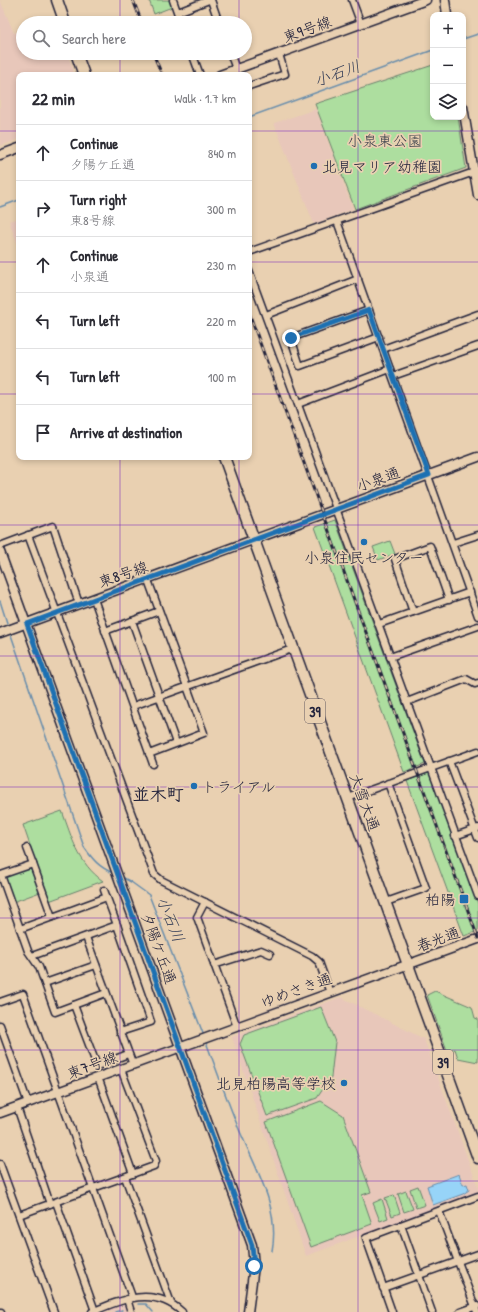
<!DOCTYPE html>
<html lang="en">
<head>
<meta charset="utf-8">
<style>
	body { margin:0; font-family:"Patrick Hand","Klee One",sans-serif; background:#f2f2f3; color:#2b2b33 }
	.controls { position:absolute; right:12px; top:12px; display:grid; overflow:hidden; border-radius:8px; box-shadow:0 2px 6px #0003 }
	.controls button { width:36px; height:36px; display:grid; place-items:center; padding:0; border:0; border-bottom:1px solid #e1e1e2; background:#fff; color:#2b2b33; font:20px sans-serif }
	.stop { position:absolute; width:12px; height:12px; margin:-9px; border:3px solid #1f6fb2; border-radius:50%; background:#fff }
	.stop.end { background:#1f6fb2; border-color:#fff; box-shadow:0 1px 4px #0008 }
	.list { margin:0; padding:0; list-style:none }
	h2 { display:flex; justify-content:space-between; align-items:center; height:52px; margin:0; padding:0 16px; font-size:17px }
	h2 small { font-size:13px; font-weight:400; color:#7c7c81 }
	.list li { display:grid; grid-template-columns:26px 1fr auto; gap:12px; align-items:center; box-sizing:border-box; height:56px; padding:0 16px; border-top:1px solid #e1e1e2 }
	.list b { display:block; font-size:15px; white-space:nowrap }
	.list p { margin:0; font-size:13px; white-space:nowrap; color:#7c7c81 }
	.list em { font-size:13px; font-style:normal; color:#7c7c81 }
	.icon { flex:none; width:22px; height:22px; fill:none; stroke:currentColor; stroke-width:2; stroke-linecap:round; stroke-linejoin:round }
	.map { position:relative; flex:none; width:478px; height:1312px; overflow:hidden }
	.search { position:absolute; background:#fff; box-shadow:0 2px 6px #0003; left:16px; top:16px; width:236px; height:44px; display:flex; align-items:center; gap:10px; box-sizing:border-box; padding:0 14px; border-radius:22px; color:#7c7c81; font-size:15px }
	.panel { position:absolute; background:#fff; box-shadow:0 2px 6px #0003; left:16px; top:72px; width:236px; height:388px; border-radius:8px }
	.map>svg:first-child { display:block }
	.built { fill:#e8c7ba }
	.green { fill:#adde9f; stroke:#68806d }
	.water { fill:#97d4f8; stroke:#688dac }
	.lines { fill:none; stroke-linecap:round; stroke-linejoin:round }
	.stream { stroke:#688dac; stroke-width:1.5 }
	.minor-casing { stroke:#22223b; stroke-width:9 }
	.tertiary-casing { stroke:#22223b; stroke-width:11 }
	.trunk-casing { stroke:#22223b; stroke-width:13 }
	.minor { stroke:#e9d0b1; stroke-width:6 }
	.tertiary { stroke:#e9d0b1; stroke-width:8 }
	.trunk { stroke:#e9d0b1; stroke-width:10 }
	.rail-casing { stroke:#22223b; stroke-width:3 }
	.rail { stroke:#e9d0b1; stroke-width:1.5; stroke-dasharray:4.5; stroke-linecap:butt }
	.route { stroke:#1f6fb2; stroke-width:5 }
	.grid { fill:none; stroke:#7b2cbf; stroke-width:1; stroke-opacity:0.55 }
	.poi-dot { fill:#1f6fb2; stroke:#e9d0b1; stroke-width:1.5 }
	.labels { text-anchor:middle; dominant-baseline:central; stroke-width:3.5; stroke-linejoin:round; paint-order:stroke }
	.shield { fill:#e9d0b1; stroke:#5e565e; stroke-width:1 }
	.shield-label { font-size:14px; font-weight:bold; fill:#22223b }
	.street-label { font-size:15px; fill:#22223b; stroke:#e9d0b1 }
	.park-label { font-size:15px; fill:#373e4a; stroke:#e9d0b1 }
	.poi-label { font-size:15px; fill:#22223b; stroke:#e9d0b1; text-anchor:start }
	.water-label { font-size:16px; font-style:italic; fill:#343d57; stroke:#e9d0b1 }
	.quarter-label { font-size:17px; font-weight:bold; fill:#22223b; stroke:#e9d0b1 }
</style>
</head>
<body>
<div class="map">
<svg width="478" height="1312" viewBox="0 0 478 1312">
	<rect width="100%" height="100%" fill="#e9d0b1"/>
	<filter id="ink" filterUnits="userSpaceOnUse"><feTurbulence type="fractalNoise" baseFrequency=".025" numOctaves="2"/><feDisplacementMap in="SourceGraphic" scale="8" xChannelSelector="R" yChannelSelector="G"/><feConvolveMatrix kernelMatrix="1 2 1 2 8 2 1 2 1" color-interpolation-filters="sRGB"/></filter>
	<g filter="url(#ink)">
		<g class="built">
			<path d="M0,0l14,33 9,-3v23h44l8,22h-56v64l-19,7z"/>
			<path d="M316,109l37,100 -39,15 -40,-101z"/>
			<path d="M19,218v30l-10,-27z"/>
			<path d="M341,997l83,42 54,148v5l-172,64 -74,-219z"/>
			<path d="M124,1303l3,9h-25z"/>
		</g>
		<g class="green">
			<path d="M149,0h21l2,7 -18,7z"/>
			<path d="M433,65v52h25l8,51 -111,41 -40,-105z"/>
			<path d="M335,520l90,244 -21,8 -89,-245z"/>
			<path d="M390,541l5,13 -17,6 -5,-13z"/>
			<path d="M429,772l49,132v27l-14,5 -57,-155z"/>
			<path d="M62,811c10,27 16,52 41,70l-54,20 -26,-76z"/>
			<path d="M29,868l2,2 9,22 -27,10 -8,-24 1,-2z"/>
			<path d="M435,991l37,16 3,11 3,1v43l-20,-4 -3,-9 -7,4 -21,-58z"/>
			<path d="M321,1007l14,35 -4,35 -14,21 -50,18 -27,-72 4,-9z"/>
			<path d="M321,1101l22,14 28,77 -9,3 10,29 -61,23 -45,-125z"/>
			<path d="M418,1186l7,19 -9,3 -6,-19z"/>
			<path d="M406,1191l7,18 -9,3 -6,-18z"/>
			<path d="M394,1195l6,18 -8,3 -7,-18z"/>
			<path d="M382,1199l6,19 -8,3 -7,-18z"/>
		</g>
		<path class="water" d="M459,1174l4,11 4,-1 2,6 -6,4 -30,11 -6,-19z"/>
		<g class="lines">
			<g class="stream">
				<path d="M463,39l15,-5"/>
				<path d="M249,117l184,-67"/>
				<path d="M0,207l19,-7"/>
				<path d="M0,601l8,25"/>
				<path d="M10,632l74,215c9,13 15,20 29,26"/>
				<path d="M122,877l9,5 18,13 55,141"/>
				<path d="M206,1042c10,26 19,53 30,80 16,41 45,83 36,129"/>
				<path d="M138,1304h8l7,8"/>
				<path d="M115,1312l7,-2"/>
			</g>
			<defs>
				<g id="minor">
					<path d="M173,0l8,23"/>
					<path d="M211,0l8,23"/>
					<path d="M352,0l9,24"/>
					<path d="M178,12l31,-12"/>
					<path d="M192,53l8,22"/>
					<path d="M230,53l6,16"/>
					<path d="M249,86l36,-12 -6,-20"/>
					<path d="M337,221l141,395"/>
					<path d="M249,252l225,-80"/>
					<path d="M249,271l229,625"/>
					<path d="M369,310l-78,28 9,28 79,-29"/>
					<path d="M266,315l92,-36"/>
					<path d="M383,349l95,-35"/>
					<path d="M393,376l85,-30"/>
					<path d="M298,404l92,-35"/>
					<path d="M28,535l126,339 7,6 151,76 7,6 11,31"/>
					<path d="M453,543l25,-8"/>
					<path d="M0,546l53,-20 26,78"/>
					<path d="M148,580l56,153 -55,21"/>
					<path d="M94,599l59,165"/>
					<path d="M413,612l-18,-53 35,-13 19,54"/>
					<path d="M132,621l44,122"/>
					<path d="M379,624l91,-32"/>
					<path d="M105,631l54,-20"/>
					<path d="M390,657l88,-31"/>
					<path d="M407,702l59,-23 9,5 3,-1"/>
					<path d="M133,706l159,-57"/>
					<path d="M449,761l29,77"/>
					<path d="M348,798l130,-47"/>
					<path d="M455,836l23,-8"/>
					<path d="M27,848l6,16"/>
					<path d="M205,902l-8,15 40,110"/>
					<path d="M386,902l40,-14 -38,-105"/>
					<path d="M52,917l-19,-53 -32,11 27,76 11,16 16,45 51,-19"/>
					<path d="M117,925l34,97 -31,10"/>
					<path d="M20,929l87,-32"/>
					<path d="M86,937l47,128"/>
					<path d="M32,956l85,-31 -13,-35"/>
					<path d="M214,965l47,-15 9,4"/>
					<path d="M45,983l51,-18"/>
					<path d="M0,1002l23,-8 109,303"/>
					<path d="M74,1005l23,61 31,-12"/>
					<path d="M0,1025l28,78"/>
					<path d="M98,1077l35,97"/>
					<path d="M17,1107l33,97"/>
					<path d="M0,1164l54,148"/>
					<path d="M125,1177l46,126"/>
					<path d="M56,1202l39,109"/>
					<path d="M439,1211l38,101"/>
					<path d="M19,1215l135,-49 2,-5 -35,-92"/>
					<path d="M401,1225l31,87"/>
					<path d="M383,1288l95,-34"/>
					<path d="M127,1299l4,13"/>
					<path d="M0,1312h1"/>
					<path d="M92,1312c31,-13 62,-26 90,0"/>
					<path d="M392,1312l-26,-74 112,-42"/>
					<path d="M460,1312l17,-6"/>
				</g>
				<g id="tertiary">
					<path d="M445,0l2,15"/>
					<path d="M220,75l206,-75"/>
					<path d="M463,107l15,88"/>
					<path d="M0,155l19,-7"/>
					<path d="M0,552l252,693 2,21 -6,46"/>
					<path d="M0,633l478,-176"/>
					<path d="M0,1113l478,-174"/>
				</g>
				<g id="trunk">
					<path d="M57,0l8,23"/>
					<path d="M76,53l8,22"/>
					<path d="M224,457l254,701"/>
				</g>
			</defs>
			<use href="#minor" class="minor-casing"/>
			<use href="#tertiary" class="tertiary-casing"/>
			<use href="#trunk" class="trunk-casing"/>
			<use href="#minor" class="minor"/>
			<use href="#tertiary" class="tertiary"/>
			<use href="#trunk" class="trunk"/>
			<defs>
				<g id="rail">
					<path d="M133,0l9,23"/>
					<path d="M153,53l9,22"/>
					<path d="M249,313l229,625"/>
				</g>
			</defs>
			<use href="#rail" class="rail-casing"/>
			<use href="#rail" class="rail"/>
		</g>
	</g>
	<g class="lines" filter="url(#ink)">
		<path class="route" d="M254,1266l-2,-21 -225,-621 402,-149 -60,-165 -78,28"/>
	</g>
	<path class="grid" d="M120,0v23M239,0v23M358,0v1312M120,53v22M239,53v22M0,131h19M249,131h229M0,262h19M249,262h229M0,394h19M249,394h229M120,457v855M239,457v855M0,525h478M0,656h478M0,787h478M0,918h478M0,1050h478M0,1181h478"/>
	<g class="poi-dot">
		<circle cx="314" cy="166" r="4"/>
		<circle cx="364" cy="542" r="4"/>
		<circle cx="194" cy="786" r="4"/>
		<rect x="459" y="894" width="10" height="10" rx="2"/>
		<circle cx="344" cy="1083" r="4"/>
	</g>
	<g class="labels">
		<g class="shield">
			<rect x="305" y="699" width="20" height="24" rx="3"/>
			<rect x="433" y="1050" width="20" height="24" rx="3"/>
		</g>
		<g class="shield-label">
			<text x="315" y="711">39</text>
			<text x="443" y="1062">39</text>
		</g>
		<g class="street-label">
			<text transform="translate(307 29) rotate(-20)">東9号線</text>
			<text transform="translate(378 479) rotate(-20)">小泉通</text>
			<text transform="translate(123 574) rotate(-19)">東8号線</text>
			<text transform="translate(365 802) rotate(70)">大雪大通</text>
			<text transform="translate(438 939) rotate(-20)">春光通</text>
			<text transform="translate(159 948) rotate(70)">夕陽ケ丘通</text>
			<text transform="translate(296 990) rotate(-20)">ゆめさき通</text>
			<text transform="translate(92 1065) rotate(-20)">東7号線</text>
		</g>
		<g class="park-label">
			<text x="385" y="140">小泉東公園</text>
		</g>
		<g class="poi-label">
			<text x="322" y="166">北見マリア幼稚園</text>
			<text x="364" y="557" text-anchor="middle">小泉住民センター</text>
			<text x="202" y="786">トライアル</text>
			<text x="455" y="899" text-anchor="end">柏陽</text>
			<text x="336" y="1083" text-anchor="end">北見柏陽高等学校</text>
		</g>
		<g class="water-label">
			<text transform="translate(337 73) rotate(-20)">小石川</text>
			<text transform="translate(171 919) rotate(68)">小石川</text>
		</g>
		<g class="quarter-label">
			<text x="158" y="793">並木町</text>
		</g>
	</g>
</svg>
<div class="controls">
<button>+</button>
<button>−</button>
<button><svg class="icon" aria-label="layers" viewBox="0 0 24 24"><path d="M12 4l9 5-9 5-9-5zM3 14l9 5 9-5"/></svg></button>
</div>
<div class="stop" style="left:254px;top:1266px"></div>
<div class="stop end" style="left:291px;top:338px"></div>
<div class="search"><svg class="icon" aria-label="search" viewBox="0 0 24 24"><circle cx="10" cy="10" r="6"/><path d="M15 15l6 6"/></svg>Search here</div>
<section class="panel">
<h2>22 min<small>Walk · 1.7 km</small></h2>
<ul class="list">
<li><svg class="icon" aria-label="ahead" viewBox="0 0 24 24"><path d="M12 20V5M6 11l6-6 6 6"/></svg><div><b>Continue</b><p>夕陽ケ丘通</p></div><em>840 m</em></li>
<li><svg class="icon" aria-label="right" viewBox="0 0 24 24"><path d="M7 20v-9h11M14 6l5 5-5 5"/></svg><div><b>Turn right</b><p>東8号線</p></div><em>300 m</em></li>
<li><svg class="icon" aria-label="ahead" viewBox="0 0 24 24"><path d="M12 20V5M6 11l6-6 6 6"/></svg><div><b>Continue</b><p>小泉通</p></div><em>230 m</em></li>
<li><svg class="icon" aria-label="left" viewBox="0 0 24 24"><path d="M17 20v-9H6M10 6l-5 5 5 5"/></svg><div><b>Turn left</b></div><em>220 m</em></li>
<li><svg class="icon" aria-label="left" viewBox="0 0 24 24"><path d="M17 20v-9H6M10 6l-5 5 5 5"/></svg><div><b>Turn left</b></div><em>100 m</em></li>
<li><svg class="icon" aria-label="arrive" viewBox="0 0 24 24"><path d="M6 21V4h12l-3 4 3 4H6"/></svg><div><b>Arrive at destination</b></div></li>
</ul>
</section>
</div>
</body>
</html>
